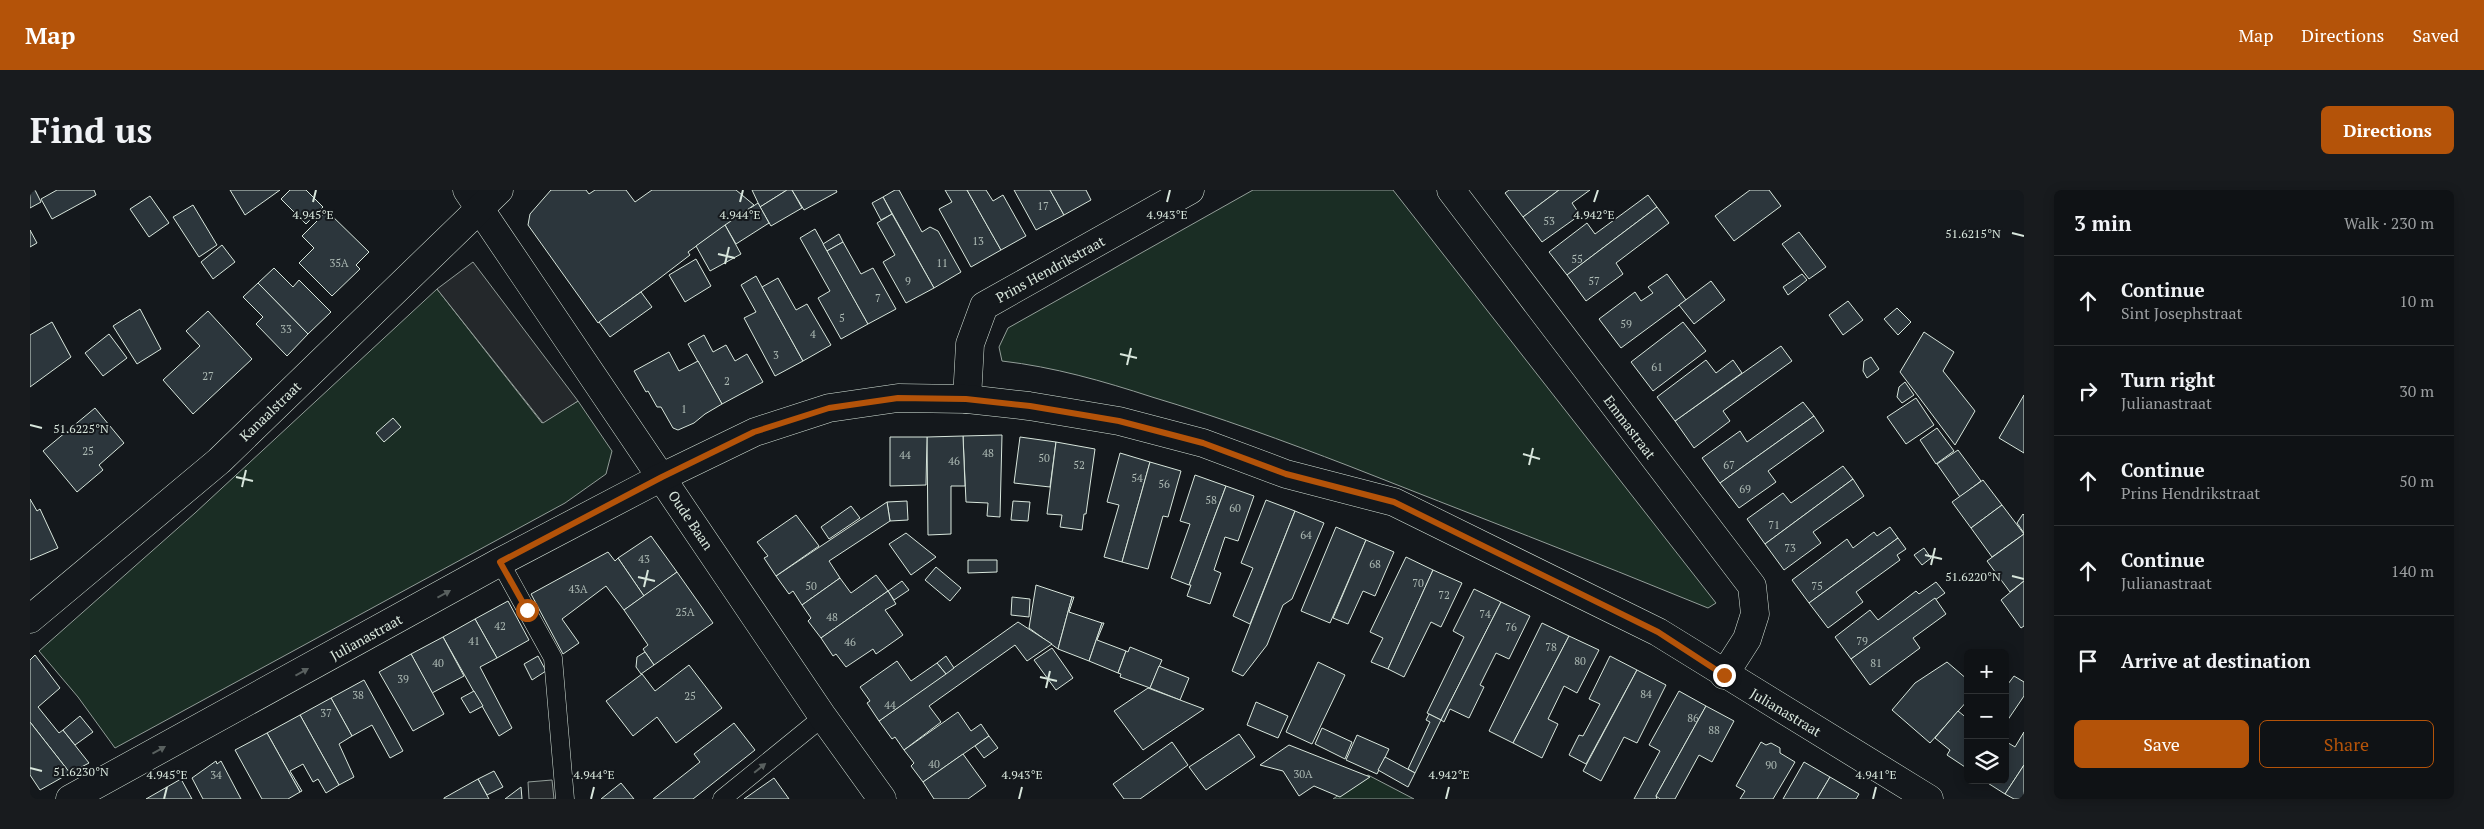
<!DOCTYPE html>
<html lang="en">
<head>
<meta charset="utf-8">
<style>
	body { margin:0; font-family:"PT Serif",serif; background:#181b1e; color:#f1f3f6 }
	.controls { position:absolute; right:15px; bottom:15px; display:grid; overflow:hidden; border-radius:8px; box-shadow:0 2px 12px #0003 }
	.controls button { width:45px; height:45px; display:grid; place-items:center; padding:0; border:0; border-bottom:1px solid #2f3234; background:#0f1215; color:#f1f3f6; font:25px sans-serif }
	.stop { position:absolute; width:15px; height:15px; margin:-11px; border:4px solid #b45309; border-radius:50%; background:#fff }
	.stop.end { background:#b45309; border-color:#fff; box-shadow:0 1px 5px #0008 }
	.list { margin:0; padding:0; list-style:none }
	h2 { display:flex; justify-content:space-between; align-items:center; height:65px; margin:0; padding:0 20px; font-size:21px }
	h2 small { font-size:16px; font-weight:400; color:#9b9ea0 }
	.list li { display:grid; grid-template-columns:32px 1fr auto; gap:15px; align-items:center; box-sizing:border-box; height:90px; padding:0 20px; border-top:1px solid #2f3234 }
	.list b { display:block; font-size:19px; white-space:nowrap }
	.list p { margin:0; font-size:16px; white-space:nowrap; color:#9b9ea0 }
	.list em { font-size:16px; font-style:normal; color:#9b9ea0 }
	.actions { display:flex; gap:10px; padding:15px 20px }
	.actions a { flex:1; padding:11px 0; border:1px solid #b45309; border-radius:8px; text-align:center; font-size:18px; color:#b45309 }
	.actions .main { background:#b45309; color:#fff }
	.icon { flex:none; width:28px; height:28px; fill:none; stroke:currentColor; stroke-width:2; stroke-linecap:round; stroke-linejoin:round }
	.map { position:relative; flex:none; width:1994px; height:609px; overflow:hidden; border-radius:8px }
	header { display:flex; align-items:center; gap:30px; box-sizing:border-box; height:70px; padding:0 25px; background:#b45309; color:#fff }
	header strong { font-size:24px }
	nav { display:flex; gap:28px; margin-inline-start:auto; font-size:18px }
	.intro { display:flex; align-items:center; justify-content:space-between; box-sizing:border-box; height:120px; padding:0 30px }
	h1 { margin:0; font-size:35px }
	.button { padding:12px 22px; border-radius:8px; background:#b45309; color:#fff; font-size:18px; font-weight:700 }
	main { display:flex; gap:30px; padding:0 30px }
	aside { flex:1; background:#0f1215; border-radius:8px; box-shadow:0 2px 12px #0003 }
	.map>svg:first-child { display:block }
	.green { fill:#1a2d24; stroke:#939e99 }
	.parking { fill:#24282b; stroke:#939e99 }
	.building { fill:#2c363c; stroke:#d8e6dc }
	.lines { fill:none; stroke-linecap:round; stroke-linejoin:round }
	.lane-casing { stroke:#d8e6dc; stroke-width:19 }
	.street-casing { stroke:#d8e6dc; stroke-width:29 }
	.lane { stroke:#14181c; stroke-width:18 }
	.street { stroke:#14181c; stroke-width:28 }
	.oneway { fill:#59605f }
	.route { stroke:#b45309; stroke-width:6 }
	.ticks { fill:none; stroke:#d8e6dc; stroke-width:2 }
	.labels { text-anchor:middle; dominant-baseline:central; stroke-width:4; stroke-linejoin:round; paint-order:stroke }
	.number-label { font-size:11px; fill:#adbab4 }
	.street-label { font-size:14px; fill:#d8e6dc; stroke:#14181c }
	.ticks-label { font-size:12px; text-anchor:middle; fill:#d8e6dc; stroke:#14181c; stroke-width:4; stroke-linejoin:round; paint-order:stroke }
</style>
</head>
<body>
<header>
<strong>Map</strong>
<nav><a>Map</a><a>Directions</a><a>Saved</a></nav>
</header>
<div class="intro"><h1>Find us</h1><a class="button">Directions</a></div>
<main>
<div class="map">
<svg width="1994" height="609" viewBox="0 0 1994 609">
	<rect width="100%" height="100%" fill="#14181c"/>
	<g class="green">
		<path d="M1223,0h140l323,413 -8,5c-119,-49 -240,-95 -359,-142 -65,-25 -130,-49 -197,-69 -49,-16 -98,-30 -150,-36l-3,-14 9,-19z"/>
		<path d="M407,99l105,134 36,-22 34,50 -6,23 -41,29 -450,245 -37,-51 -39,-46 156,-138z"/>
		<path d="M1338,585l46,24h-81z"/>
	</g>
	<g class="parking">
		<path d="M443,72l105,139 -35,22 -106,-134z"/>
		<path d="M522,590l2,19h-25l-1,-17z"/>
	</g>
	<g class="building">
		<path d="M0,0h5l6,12 -11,6z"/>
		<path d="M27,0h37l2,5 -44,24 -11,-20z"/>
		<path d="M200,0h50l-35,25z"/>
		<path d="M260,0h16l17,17 -17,17 -25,-25z"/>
		<path d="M521,0h35l3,4 6,-4h31l9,12 17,-12h84l18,15 -66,47 2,3 -34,26 -58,42 -70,-98 2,-11z"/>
		<path d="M722,0h35l-27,17z"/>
		<path d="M757,0h5l10,18 -31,18 -11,-19z"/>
		<path d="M762,0h44l1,2 -33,18z"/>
		<path d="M865,0h4l23,42 8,-5 8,4 23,41 -27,16 -51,-91z"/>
		<path d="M915,0h22l34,60 -30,17 -32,-58 13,-7z"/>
		<path d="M937,0h19l7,11 10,-6 23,41 -25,14z"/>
		<path d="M984,0h36l14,25 -28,15z"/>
		<path d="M1020,0h36l5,10 -27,15z"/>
		<path d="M1479,0h50l-36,27 -18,-24z"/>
		<path d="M1529,0h31l-18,13 8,12 -38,27 -19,-25z"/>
		<path d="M1720,0h19l12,16 -47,35 -19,-25z"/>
		<path d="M1618,5l9,12 -90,68 -18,-23 38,-29 8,11z"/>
		<path d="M120,6l19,27 -20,14 -19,-28z"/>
		<path d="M853,7l9,17 -11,6 -9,-17z"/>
		<path d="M728,13l11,20 -33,21 -11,-19z"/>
		<path d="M163,15l24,40 -18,12 -26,-40z"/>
		<path d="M1627,17l12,16 -53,40 7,11 -37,27 -19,-26z"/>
		<path d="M297,21l42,41 -13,13 4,4 -28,27 -33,-33 15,-15 -12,-12z"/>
		<path d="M862,24l42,74 -28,15 -23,-41 12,-7 -18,-32z"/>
		<path d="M695,35l16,29 -31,17 -14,-25z"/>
		<path d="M785,39l53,95 -27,15 -23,-41 12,-7 -30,-53z"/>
		<path d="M0,40l7,13 -7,4z"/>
		<path d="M1769,42l27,35 -17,12 -27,-35z"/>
		<path d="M809,44l4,8 -16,9 -4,-7z"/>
		<path d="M813,52l18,32 12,-6 23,41 -28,15 -41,-73z"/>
		<path d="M192,55l13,17 -22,17 -12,-17z"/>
		<path d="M666,69l15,27 -26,16 -16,-27z"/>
		<path d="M244,78l19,19 6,-7 32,32 -23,22 -50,-51z"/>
		<path d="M1637,84l19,26 -65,48 -22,-29 36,-27 6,9 12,-8 -5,-6z"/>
		<path d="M1772,84l5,6 -19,15 -5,-8z"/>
		<path d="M726,86l47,85 -28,15 -31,-58 12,-6 -15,-27z"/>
		<path d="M748,88l18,32 11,-6 24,41 -28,16 -41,-74z"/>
		<path d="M1681,91l14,19 -31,24 -15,-19z"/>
		<path d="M228,93l50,51 -21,22 -31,-32 7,-7 -20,-20z"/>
		<path d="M611,102l11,15 -42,30 -11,-15z"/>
		<path d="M1818,111l15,19 -20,15 -14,-20z"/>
		<path d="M1867,118l14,14 -13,13 -14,-16z"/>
		<path d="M110,119l21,40 -24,15 -24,-38z"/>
		<path d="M178,121l44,48 -59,55 -30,-34 37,-34 -14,-15z"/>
		<path d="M22,132l19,35 -41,30v-52z"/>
		<path d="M1653,132l23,29 -53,40 -22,-29z"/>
		<path d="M1894,142l30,20 -11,19 32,40 -20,34 -55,-73z"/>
		<path d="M79,144l18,24 -24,18 -18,-23z"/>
		<path d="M674,145l9,17 13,-7 9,16 12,-7 16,28 -41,22 -34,-60z"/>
		<path d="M1751,156l11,15 -69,50 7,10 -36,27 -19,-27z"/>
		<path d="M639,162l10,19 19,-10 24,43 -17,10 -11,9 -16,7 -5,-2 -12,-21h-4l-9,-16 -2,1 -12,-21z"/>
		<path d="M1841,167l8,12 -12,9 -4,-7 1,-10z"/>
		<path d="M1676,170l10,13 17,-13 9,13 -67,48 -18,-24z"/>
		<path d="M1875,192l9,13 -12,8 -5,-6 2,-10z"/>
		<path d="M1994,205v58l-25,-15z"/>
		<path d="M1886,208l18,27 -28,19 -19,-27z"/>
		<path d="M1773,212l11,14 -94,67 -18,-25 38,-27 7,11z"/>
		<path d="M65,218l29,35 -25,22 4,5 -26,22 -34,-41z"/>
		<path d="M1784,226l10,15 -56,40 8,11 -37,26 -19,-25z"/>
		<path d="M363,228l8,9 -17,15 -8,-9z"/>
		<path d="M1907,238l17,23 -18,13 -16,-24z"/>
		<path d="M972,245l-2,82 -13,-1 1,-13 -22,-1 -3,-66z"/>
		<path d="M933,246l2,50h-14v48l-23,1 -1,-98z"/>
		<path d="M860,247h37l-1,48 -36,1z"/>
		<path d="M990,247l36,5 -6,45 -36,-4z"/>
		<path d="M1026,252l39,7 -9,65h-2l-2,16 -22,-3 2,-12 -15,-1z"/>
		<path d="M1928,260l23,31 -21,16 -23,-33z"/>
		<path d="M1090,263l30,9 -28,100 -18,-5 15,-52 -12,-3z"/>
		<path d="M1120,272l31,9 -13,46 -5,-1 -15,53 -26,-7z"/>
		<path d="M1813,276l10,13 -88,65 -18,-25 36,-26 8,10z"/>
		<path d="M1165,285l31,11 -37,99 -18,-7 19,-54 -10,-3z"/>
		<path d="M1823,289l11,17 -51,36 8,11 -37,27 -19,-26z"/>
		<path d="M1953,290l19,25 -31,23 -19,-26z"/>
		<path d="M1196,296l28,10 -16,45 -13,-4 -11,33 7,3 -11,31 -23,-8 4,-11h-2z"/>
		<path d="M0,309l7,12 3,-2 18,39 -28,12z"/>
		<path d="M1236,310l29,11 -45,113 -17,-8 20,-48 -12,-5z"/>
		<path d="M877,311l1,19 -18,1 -3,-19z"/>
		<path d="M983,311l17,1 -2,19 -17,-1z"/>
		<path d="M857,312l3,19 -61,40 11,17 -38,27 -9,-14 -4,3 -13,-18z"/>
		<path d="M1972,315l22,29 -32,23 -21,-29z"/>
		<path d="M821,316l9,12 -31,21 -8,-12z"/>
		<path d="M1265,321l29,12 -32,76 -9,6 -16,40 -24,31 -11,-5z"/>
		<path d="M1993,324l1,1v18l-7,-10z"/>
		<path d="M766,325l23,31 -43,30 -12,-18 4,-2 -11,-14z"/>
		<path d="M1306,337l30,13 -36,83 -29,-12z"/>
		<path d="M1860,337l8,11 -89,65 -17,-23 55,-41 6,9 21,-16 3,4z"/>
		<path d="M876,343l30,24 -25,18 -22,-31z"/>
		<path d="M1994,344v47l-14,11 -23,-31z"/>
		<path d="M621,346l26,36 -33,24 -26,-38z"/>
		<path d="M1868,348l8,11 -9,6 3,5 -44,32 7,10 -35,26 -19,-25z"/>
		<path d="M1336,350l28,12 -19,44 -12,-5 -15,33 -15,-6z"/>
		<path d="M1894,358l7,10 -9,7 -8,-10z"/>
		<path d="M578,362l7,9 3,-3 26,38 -20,14 -18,-24 -44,33 17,24 -16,11 -32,-60z"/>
		<path d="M1376,367l27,13 -45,99 -17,-7 12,-24 -13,-6z"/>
		<path d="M938,370h29v12l-29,1z"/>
		<path d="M906,377l25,21 -11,13 -25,-21z"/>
		<path d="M1403,380l29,13 -21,44 -10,-5 -27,55 -16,-8z"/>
		<path d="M647,382l36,51 -59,42 -11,-16 5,-4 -24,-35z"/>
		<path d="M846,385l12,16 -67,47 -13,-17 3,-3 -9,-13 38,-27 11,15z"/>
		<path d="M872,391l7,9 -15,10 -6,-9z"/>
		<path d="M1994,391v45l-3,2 -20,-28z"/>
		<path d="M1906,392l9,11 -94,66 -16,-22 35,-27 8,10 38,-29 3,3z"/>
		<path d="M1006,395l36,12 -14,52 -29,-21z"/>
		<path d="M1444,399l27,13 -60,118 -14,-7 37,-76 -11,-6z"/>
		<path d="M858,401l8,13 -11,6 18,25 -27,19 -3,-5 -27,18 -10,-13 -3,2 -12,-18z"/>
		<path d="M982,407l18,2 -1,18 -18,-2z"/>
		<path d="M1042,407h2l-5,15 33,11 -13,38 -31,-12z"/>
		<path d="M1905,408l11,16 -33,24 7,10 -50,37 -19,-26z"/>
		<path d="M478,411l21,39 -32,18 -22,-39z"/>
		<path d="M1471,412l29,14 -21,43 -13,-6 -16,32 4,2 -15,31 -19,-9 -6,13 -3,-2z"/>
		<path d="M445,429l22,39 -17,9 32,61 -13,8 -56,-99z"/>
		<path d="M988,432l34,22 -25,17 -12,-16 -86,61 12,16 -37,28 -9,-13 -3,2 -13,-18z"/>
		<path d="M1072,433h2l-7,17 29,11 -8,22 -29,-12z"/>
		<path d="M1512,433l27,13 -56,107 -24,-12z"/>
		<path d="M1539,446l30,14 -22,43 -13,-7 -16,33 10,5 -16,34 -29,-15z"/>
		<path d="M413,447l21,39 -32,17 -21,-39z"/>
		<path d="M1100,457l32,13 -12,28 -30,-11 1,-3 -3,-1 8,-22 2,1z"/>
		<path d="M1022,458l21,30 -17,12 -22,-30z"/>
		<path d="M615,462l9,13 -13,9 -5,-7 1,-10z"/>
		<path d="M381,464l33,60 -31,17 -34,-59z"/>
		<path d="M5,465l25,33 -22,19 21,26 4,-3 26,33 -19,10 -40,-51v-62z"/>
		<path d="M508,466l8,15 -14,9 -8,-16z"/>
		<path d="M916,466l8,12 -8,6 -9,-11z"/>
		<path d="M1580,466l27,14 -51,94 -17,-9 10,-20 4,1 17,-32 -11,-5z"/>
		<path d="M867,471l14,20 26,-18 9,11 -67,47 -12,-18 3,-2 -10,-14z"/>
		<path d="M1288,472l27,13 -33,69 -26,-12z"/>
		<path d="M1917,472l21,18v20l-38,43 -38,-33 23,-27z"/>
		<path d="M659,475l33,43 -46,35 -19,-26 -24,19 -27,-35 36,-27 13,17z"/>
		<path d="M1129,476l30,12 -9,22 -30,-12z"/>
		<path d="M1607,480l29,15 -29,58 -13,-6 -23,44 -18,-10z"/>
		<path d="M1984,486l10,6v14l-19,28v-36z"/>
		<path d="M334,490l39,71 -13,7 -18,-33 -20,11 -21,-38z"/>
		<path d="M1118,498l56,21 -61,41 -29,-39z"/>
		<path d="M444,501l9,15 -13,7 -9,-15z"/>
		<path d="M1649,501l27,15 -50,90 1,3h-23l26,-48 -11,-6z"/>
		<path d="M301,508l21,38 -13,8 15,33 -15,8 -39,-70z"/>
		<path d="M1226,512l32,14 -10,22 -31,-13z"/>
		<path d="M1676,516l28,15 -22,41 -13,-7 -24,44h-15l-4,-3z"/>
		<path d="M1928,521l10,8v50l-21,-14 3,-5 -15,-12z"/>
		<path d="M928,522l13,19 10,-7 8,12 -66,46 -12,-16 3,-3 -10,-13z"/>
		<path d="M1399,524l12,6 -26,53 -7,-4 22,-47 -4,-2z"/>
		<path d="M270,525l39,70 -13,8 -8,-14 -5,3 -10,-18 -13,7 12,20 -2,1 -33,-59z"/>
		<path d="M50,526l13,16 -18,13 -12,-15z"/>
		<path d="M0,532l40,51 -30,17 -10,-15z"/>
		<path d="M704,533l21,27 -62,49h-40l47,-37 -6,-8z"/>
		<path d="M1292,538l30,14 -7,17 -30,-15z"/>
		<path d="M1994,542v33l-19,29 -22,-14h22v-39l10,6z"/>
		<path d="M237,543l33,59 -12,7h-26l-27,-49z"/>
		<path d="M1209,544l16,23 -49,33 -17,-23z"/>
		<path d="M1327,545l32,14 -12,25 -31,-14z"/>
		<path d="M959,546l9,12 -14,10 -9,-12z"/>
		<path d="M1142,552l16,23 -48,34h-16l-11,-15z"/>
		<path d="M1731,552l5,3 5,-2 9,5v5l15,9 -22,37h-33l5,-8 -9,-5z"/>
		<path d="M1259,555l81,32 -30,20 -26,-11 -15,10 -16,-25 -23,-6z"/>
		<path d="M933,564l23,32 -18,13h-34l-11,-17z"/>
		<path d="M1355,567l30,16 -7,14 -30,-17z"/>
		<path d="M186,571l1,3 4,-3 20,38h-38l-11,-21z"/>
		<path d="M1774,572l26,15 -13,22h-34z"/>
		<path d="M1994,575v34h-10l-9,-5z"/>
		<path d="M464,581l9,16 -16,8 -9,-16z"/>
		<path d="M1800,587l29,17 -3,5h-39z"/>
		<path d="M744,588l15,21h-45z"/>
		<path d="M151,589l11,20h-46z"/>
		<path d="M448,589l11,20h-45v-1z"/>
		<path d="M591,593l13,16h-33z"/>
		<path d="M491,597l1,12h-17z"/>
	</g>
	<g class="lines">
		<defs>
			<g id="lane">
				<path d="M470,372l53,96 12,141"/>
				<path d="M692,609l101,-82"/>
			</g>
			<g id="street">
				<path d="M437,0l356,527 59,82"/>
				<path d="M1421,0l301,396 3,28 -8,25 -23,36"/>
				<path d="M937,209l3,-55 14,-38 206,-116"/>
				<path d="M0,429l189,-158 280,-271"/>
				<path d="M40,609l430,-237 162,-85 93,-45 74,-24 69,-10 69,1 62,7 90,15 84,22 83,31 108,28 264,130 271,167"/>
			</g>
		</defs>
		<use href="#lane" class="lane-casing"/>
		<use href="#street" class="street-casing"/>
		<use href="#lane" class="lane"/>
		<use href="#street" class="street"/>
	</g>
	<defs><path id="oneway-solid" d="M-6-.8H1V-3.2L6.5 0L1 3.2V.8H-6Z" transform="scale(1.25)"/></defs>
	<g class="oneway">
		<use href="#oneway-solid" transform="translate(414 404) rotate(-29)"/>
		<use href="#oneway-solid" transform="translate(272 482) rotate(-29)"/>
		<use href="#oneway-solid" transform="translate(129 560) rotate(-29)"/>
		<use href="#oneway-solid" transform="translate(730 578) rotate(-39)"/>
	</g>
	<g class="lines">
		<path class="route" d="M497,420l-27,-48 162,-85 92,-45 75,-24 69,-10 68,1 64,7 89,15 84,22 83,31 108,28 264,130 66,43"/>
	</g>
	<path class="ticks" d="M283,12l3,-12M710,12l3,-12M1137,12l3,-12M1564,12l4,-12M1982,43l12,3M688,64l17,4M695,74l4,-17M1090,164l17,4M1097,175l4,-17M0,235l12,3M1493,264l17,5M1499,275l4,-17M206,287l17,4M212,297l4,-17M1895,365l17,4M1901,375l4,-17M1982,386l12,3M608,387l17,4M614,397l4,-17M1010,487l17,4M1016,498l4,-17M0,578l12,3M134,609l3,-12M561,609l3,-12M989,609l3,-12M1416,609l3,-12M1843,609l3,-12"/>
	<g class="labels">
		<g class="number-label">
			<text x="1013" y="16">17</text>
			<text x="1519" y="31">53</text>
			<text x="948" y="51">13</text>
			<text x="1547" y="69">55</text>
			<text x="309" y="73">35A</text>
			<text x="912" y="73">11</text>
			<text x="878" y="91">9</text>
			<text x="1564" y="91">57</text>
			<text x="848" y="108">7</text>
			<text x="812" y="128">5</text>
			<text x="1596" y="134">59</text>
			<text x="256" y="139">33</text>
			<text x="783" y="144">4</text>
			<text x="746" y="165">3</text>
			<text x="1627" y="177">61</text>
			<text x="178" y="186">27</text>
			<text x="697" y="191">2</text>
			<text x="654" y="219">1</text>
			<text x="58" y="261">25</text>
			<text x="958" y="263">48</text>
			<text x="875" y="265">44</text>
			<text x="1014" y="268">50</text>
			<text x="924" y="271">46</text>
			<text x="1049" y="275">52</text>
			<text x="1699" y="275">67</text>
			<text x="1107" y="288">54</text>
			<text x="1134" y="294">56</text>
			<text x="1715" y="299">69</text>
			<text x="1181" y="310">58</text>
			<text x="1205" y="318">60</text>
			<text x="1744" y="335">71</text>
			<text x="1276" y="345">64</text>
			<text x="1760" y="358">73</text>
			<text x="614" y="369">43</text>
			<text x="1345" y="374">68</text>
			<text x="1388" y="393">70</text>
			<text x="781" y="396">50</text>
			<text x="1787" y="396">75</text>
			<text x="548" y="399">43A</text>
			<text x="1414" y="405">72</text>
			<text x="655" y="422">25A</text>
			<text x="1455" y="424">74</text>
			<text x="802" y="427">48</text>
			<text x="470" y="436">42</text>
			<text x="1481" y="437">76</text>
			<text x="444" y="451">41</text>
			<text x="1832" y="451">79</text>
			<text x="820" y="452">46</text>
			<text x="1521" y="457">78</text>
			<text x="1550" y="471">80</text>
			<text x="408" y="473">40</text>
			<text x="1846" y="473">81</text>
			<text x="373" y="489">39</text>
			<text x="1616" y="504">84</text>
			<text x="328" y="505">38</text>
			<text x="660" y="506">25</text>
			<text x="860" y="515">44</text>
			<text x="296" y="523">37</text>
			<text x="1663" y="528">86</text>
			<text x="1684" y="540">88</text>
			<text x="904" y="574">40</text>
			<text x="1741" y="575">90</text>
			<text x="1273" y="584">30A</text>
			<text x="186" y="585">34</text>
		</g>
		<g class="street-label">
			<text transform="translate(1020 79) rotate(-29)">Prins Hendrikstraat</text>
			<text transform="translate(240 221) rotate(-44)">Kanaalstraat</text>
			<text transform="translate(1600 237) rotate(53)">Emmastraat</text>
			<text transform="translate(661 330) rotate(56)">Oude Baan</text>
			<text transform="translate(336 447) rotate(-29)">Julianastraat</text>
			<text transform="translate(1756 522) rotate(31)">Julianastraat</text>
		</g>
	</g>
	<g class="ticks-label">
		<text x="283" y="29">4.945°E</text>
		<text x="710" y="29">4.944°E</text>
		<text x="1137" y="29">4.943°E</text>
		<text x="1564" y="29">4.942°E</text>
		<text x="1943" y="48">51.6215°N</text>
		<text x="51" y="243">51.6225°N</text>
		<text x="1943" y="391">51.6220°N</text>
		<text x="51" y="586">51.6230°N</text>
		<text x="137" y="589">4.945°E</text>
		<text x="564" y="589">4.944°E</text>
		<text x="992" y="589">4.943°E</text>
		<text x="1419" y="589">4.942°E</text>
		<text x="1846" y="589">4.941°E</text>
	</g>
</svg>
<div class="controls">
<button>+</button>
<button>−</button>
<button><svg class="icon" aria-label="layers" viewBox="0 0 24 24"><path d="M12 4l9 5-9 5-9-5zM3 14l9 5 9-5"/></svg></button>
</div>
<div class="stop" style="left:497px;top:420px"></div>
<div class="stop end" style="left:1694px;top:485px"></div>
</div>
<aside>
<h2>3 min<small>Walk · 230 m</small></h2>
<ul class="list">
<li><svg class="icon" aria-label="ahead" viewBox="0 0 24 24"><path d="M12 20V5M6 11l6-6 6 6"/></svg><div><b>Continue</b><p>Sint Josephstraat</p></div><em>10 m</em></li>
<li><svg class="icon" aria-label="right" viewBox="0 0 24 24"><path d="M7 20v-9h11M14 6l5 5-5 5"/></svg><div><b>Turn right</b><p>Julianastraat</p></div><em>30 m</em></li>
<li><svg class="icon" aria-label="ahead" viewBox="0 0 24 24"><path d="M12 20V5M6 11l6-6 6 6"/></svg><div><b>Continue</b><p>Prins Hendrikstraat</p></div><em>50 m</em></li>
<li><svg class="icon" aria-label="ahead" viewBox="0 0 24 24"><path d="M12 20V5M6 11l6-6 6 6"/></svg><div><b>Continue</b><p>Julianastraat</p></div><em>140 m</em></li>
<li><svg class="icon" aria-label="arrive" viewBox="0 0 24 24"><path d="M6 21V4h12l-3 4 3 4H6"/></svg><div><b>Arrive at destination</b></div></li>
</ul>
<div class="actions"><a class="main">Save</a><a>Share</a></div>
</aside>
</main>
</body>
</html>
